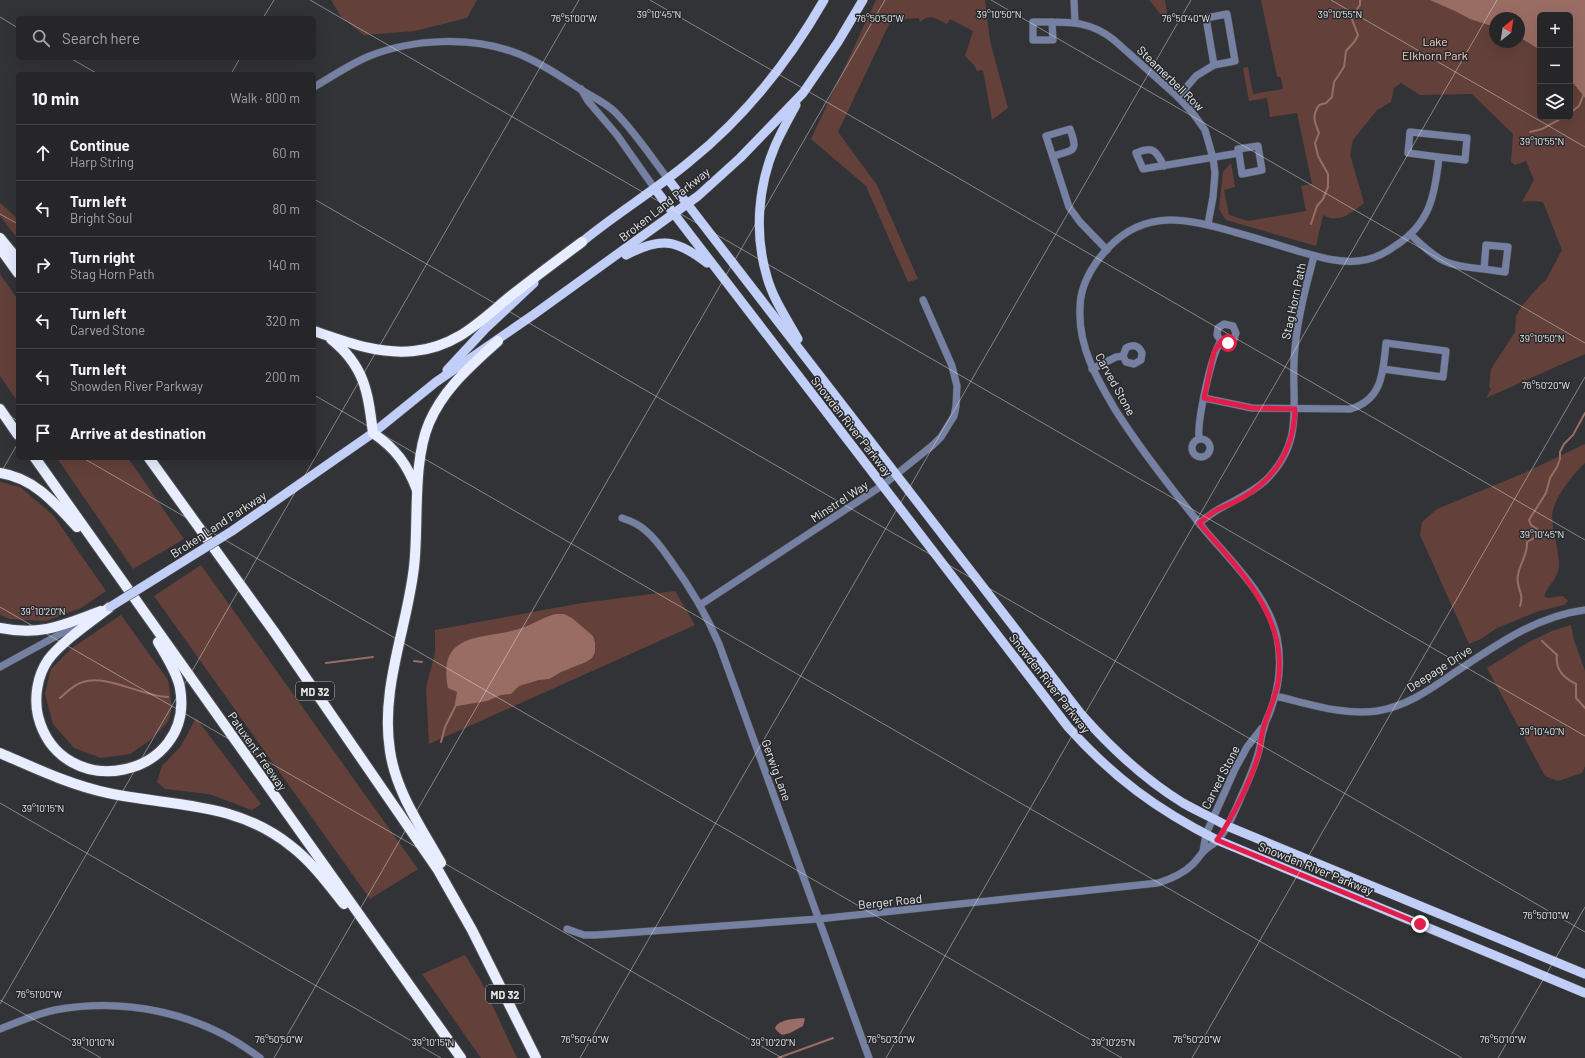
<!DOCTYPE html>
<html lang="en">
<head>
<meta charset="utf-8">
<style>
	body { margin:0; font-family:Barlow,sans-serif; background:#323234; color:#f1f3f6 }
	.controls { position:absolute; right:12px; top:12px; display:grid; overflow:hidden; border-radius:6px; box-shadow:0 4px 16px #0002 }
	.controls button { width:36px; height:36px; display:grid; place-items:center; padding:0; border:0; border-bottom:1px solid #424345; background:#262628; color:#f1f3f6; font:20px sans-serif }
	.compass { position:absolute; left:1489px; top:12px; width:36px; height:36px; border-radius:50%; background:#262628; box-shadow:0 4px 16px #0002; rotate:30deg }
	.stop { position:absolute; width:12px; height:12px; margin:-9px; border:3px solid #e11d48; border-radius:50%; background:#fff }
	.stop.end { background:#e11d48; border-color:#fff; box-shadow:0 1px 4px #0008 }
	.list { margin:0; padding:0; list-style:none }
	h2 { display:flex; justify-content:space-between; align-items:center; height:52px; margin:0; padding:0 16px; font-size:17px }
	h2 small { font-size:13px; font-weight:400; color:#a4a5a8 }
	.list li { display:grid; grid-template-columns:26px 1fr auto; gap:12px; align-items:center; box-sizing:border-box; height:56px; padding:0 16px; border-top:1px solid #424345 }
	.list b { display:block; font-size:15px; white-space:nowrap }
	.list p { margin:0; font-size:13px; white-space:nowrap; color:#a4a5a8 }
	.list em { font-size:13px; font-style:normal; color:#a4a5a8 }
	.icon { flex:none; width:22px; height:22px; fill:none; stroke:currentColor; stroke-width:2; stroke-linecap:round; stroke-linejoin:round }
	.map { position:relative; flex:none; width:1585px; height:1058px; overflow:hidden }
	.search { position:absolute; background:#262628; box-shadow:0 4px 16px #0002; left:16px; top:16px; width:300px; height:44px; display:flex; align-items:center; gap:10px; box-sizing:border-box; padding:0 14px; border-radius:6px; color:#a4a5a8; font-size:15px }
	.panel { position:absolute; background:#262628; box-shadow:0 4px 16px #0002; left:16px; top:72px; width:300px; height:388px; border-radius:6px }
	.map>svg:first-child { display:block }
	.green { fill:#63413a; fill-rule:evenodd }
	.water { fill:#9a6d64 }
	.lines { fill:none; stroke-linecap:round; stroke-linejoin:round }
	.stream { stroke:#9a6d64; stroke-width:2 }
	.minor-casing { stroke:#4f5053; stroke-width:8 }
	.major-casing { stroke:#4f5053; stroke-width:10 }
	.highway-casing { stroke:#4f5053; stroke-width:12 }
	.minor { stroke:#7580a2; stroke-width:7 }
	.major { stroke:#c0cef8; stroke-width:9 }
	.highway { stroke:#e8eeff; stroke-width:10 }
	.major-bridge-casing { stroke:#4f5053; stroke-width:10; stroke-linecap:butt }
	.major-bridge { stroke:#c0cef8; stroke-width:9 }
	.route { stroke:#e11d48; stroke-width:5 }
	.ticks { fill:none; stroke:#e9e9eb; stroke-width:1; stroke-opacity:0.45 }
	.labels { text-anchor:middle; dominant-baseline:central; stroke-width:3; stroke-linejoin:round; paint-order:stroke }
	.shield { fill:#28292c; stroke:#afafb2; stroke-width:1 }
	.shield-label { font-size:11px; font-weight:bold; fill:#e9e9eb }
	.park-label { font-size:12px; fill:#fbcdc3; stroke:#28292c }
	.street-label { font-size:12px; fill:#e9e9eb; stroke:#28292c }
	.ticks-label { font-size:10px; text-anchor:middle; fill:#e9e9eb; stroke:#28292c; stroke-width:3; stroke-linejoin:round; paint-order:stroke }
</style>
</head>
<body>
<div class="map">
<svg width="1585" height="1058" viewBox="0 0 1585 1058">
	<rect width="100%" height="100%" fill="#323336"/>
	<g class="green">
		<path d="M331,0h146l-10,18 -52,13 -51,4 -22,-17z"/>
		<path d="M876,0h109l5,41 18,67 -16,12 -9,-50 -6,1 -3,-6 -9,-9 8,-25 -23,-12 -3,5c-11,-5 -16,-11 -27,-2l-1,-4 -28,2 -53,112 39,53 41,94 -10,3 -42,-96 -55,-47z"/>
		<path d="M1149,0h16l4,25 -19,-24z"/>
		<path d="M1261,0h324v354l-99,44 5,-9 -2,-2 2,-18 24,-37 1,-16 5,-9 19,-22 6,-5 16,-30 -19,-48 -12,-1 -9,1 12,-22 -8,-19 -11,4 -4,-3 2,-28 -41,-40 -52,1 -19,-12 -7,5 -3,14 -14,8 -24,30 -3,14 14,49c-12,10 -26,21 -41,12l-7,31 -90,-26 -7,-11 4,-37 8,-9 4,24 -11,3 5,25 19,6 58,-10 -5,-25 11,-2 -15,-71 -27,4 -3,-19 -18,3 -6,-33 5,-1 5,27 30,-5 -2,-11 -4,-2zM1540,15h30v102h-30zM1495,18h24v24h-24z"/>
		<path d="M0,203l18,16v20l-18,-23z"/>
		<path d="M0,274l18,26v102l-18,-26z"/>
		<path d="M1585,444v19c-12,11 -33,37 -33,54 1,17 7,33 7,49 -1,13 -11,19 -15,30l3,2 16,-2 5,5 -4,4 -25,6 -42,17 -16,11 -12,5 -49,-109 2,-13 15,-13 87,-36z"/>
		<path d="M57,458h71l56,81 -51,30z"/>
		<path d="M0,482l20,5 33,28 53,76 -25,17 -35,13 -36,-2 -10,-4z"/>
		<path d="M201,565l217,304 -48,30 -216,-303z"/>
		<path d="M675,591l20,34 -266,119 -3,-56 9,-35v-23l147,-27z"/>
		<path d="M121,615l47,65 4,28 -4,14 -19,19 -19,13 -29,4 -27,-10 -21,-24 -8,-30 6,-25 21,-21z"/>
		<path d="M1571,625l3,15 11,31v95l-3,7 -24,8 -13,-5 -58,-108 42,-26 23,-11z"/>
		<path d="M196,718l65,86 -9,6 -43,-16 -44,-5 -8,-7 5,-16 19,-20z"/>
		<path d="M465,955l16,26 36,77h-36l-59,-84z"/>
	</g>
	<g class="water">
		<path d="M1430,0h155v98l-15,-19v-64h-30v35l-21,-13v-19h-24v9l-25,-8 -13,-7z"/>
		<path d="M556,614h8l8,4 21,18 2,7v9l-3,6 -6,4 -25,10 -12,7 -10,1 -20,6 -8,8 -10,1 -14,6 -30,5 -2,-2 2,-12 -9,-4c-11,-57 34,-48 71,-59 13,-4 24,-12 37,-15z"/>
		<path d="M803,1018l2,1 -2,7 -13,7 -8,2 -5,-4 -2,-3c4,-9 19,-9 28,-10z"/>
	</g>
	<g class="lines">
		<g class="stream">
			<path d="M1570,113l9,-7 6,-15"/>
			<path d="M1530,132l12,-3 22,-12"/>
			<path d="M1311,224l6,-18 6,-7 5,-12v-13l-10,-18 -3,-13 4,-10c-5,-12 -7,-17 0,-28l7,-2 6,-6 2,-15 10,-15 2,-16 9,-10 3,-6 -7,-18 9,-12v-5"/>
			<path d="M1520,606c5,-13 -5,-19 -2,-31 2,-12 10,-21 9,-33l14,-8 -4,-5 -6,-4 -2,-5 17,-27 4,-15 7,-11 3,-8v-7l4,-8 9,-9 12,-22"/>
			<path d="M1542,641l15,14c-2,15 7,23 19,29v14l9,10"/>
			<path d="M414,661l8,1"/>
			<path d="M326,663l47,-6"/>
			<path d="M60,698c7,-6 14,-14 23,-16 24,-8 58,14 85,15"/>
			<path d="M441,742l4,-15 11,-22"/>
			<path d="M778,1058l55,-20"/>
		</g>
		<defs>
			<g id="minor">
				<path d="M1074,0l1,22"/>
				<path d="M1052,22l1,18h-20v-18c31,0 55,-3 81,18l64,57 14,15 13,18 8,28 2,15 -2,24 -5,27"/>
				<path d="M314,87c17,-10 35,-22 53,-30 46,-19 106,-21 152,-3 22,9 41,22 61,35 12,8 25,13 35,23 20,20 36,45 53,67"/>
				<path d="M581,89l7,12 29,34 38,54"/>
				<path d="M1178,97l18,-21 18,-11 -8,-47 21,-4 8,47 -21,4"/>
				<path d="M1054,156c21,-7 24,-4 16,-27l-24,7 23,71 11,15 27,28"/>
				<path d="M1164,166c-8,-16 -11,-20 -28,-13l7,16 96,-16 -1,-4 20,-3 4,24 -20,4 -3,-21"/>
				<path d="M1411,235c27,26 35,31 73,34l2,-24 22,2 -3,25 -21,-3"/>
				<path d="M1092,369l24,-12 7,-1 3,6 8,2 7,-4 1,-7c-3,-8 -10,-9 -16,-5l-3,8"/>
				<path d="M1204,398l48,10 98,1c33,-9 33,-38 36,-66l60,8 -3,26 -60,-8"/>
				<circle cx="1201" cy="448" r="9"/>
				<path d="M1199,439c-2,-18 12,-84 22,-98l6,2 7,-4 2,-6 -3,-7 -9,-2 -6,4 -1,7 4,6"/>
				<path d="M622,518c9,3 17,6 24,13 10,8 18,20 25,30 19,26 35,53 48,83l150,414"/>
				<path d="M1199,523c7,-5 13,-10 20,-14 16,-9 33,-16 47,-29 42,-42 23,-81 29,-132 3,-32 11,-62 19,-92"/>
				<path d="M700,605l183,-120 50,-40 8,-8 13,-21 2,-10 1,-20 -5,-20 -29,-66"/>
				<path d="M0,667l84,-46"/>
				<path d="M1275,696c32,7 68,20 102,15 31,-5 55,-23 80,-40 39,-26 80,-55 128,-61"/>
				<path d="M1203,851l3,-17 29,-65 12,-22 15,-19"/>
				<path d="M567,929l17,6h12l222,-16 340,-36c13,-4 25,-9 35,-19 4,-4 7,-9 11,-13 4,-4 10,-7 14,-11 12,-14 19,-35 27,-52 5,-12 11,-25 14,-38 2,-7 2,-15 5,-22 1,-6 4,-11 6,-16 9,-24 12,-50 7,-75 -10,-45 -50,-79 -78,-114 -29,-36 -58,-73 -83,-112 -19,-32 -38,-64 -36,-103 0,-23 13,-44 29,-61 37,-38 79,-29 125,-15 22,6 44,13 67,20 18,5 37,11 57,9 13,-1 26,-7 37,-15 35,-22 40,-51 44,-89l26,3 2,-22 -57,-6 -2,21 31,4"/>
				<path d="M0,1029c18,-7 36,-15 55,-19 71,-13 147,3 205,48"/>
			</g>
			<g id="major">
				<path d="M796,105c-7,13 -15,27 -21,41 -17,40 -21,88 -8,131 6,22 20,42 31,62"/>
				<path d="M668,179l413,535c30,34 63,65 102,89 14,8 30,15 44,23l358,148"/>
				<path d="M655,189l413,538c46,51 88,82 149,113l368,153"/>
				<path d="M577,246c35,-30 76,-54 112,-84 55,-44 100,-101 135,-162"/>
				<path d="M626,255c35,-18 50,-16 81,8"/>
				<path d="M447,370l39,-42 48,-45"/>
				<path d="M232,531l141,-98 63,-51 97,-67 165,-119 42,-38 63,-65 35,-51 25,-42"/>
			</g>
			<g id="highway">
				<path d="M0,238l18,22"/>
				<path d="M0,248l18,25"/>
				<path d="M314,331c32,11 66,24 100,20 43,-4 67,-31 98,-56 23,-18 47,-36 70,-53"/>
				<path d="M331,339c34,27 37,54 42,94 23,16 34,31 44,57"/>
				<path d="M0,409l18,26"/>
				<path d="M35,458l426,600"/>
				<path d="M149,458l126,175 163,237 34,60 64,128"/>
				<path d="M0,473c34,5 55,30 77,54"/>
				<path d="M110,607c-18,14 -49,35 -62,53 -11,16 -14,38 -10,56 23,90 158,62 142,-28 -3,-16 -14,-32 -22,-46"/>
				<path d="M0,628c42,8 63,-3 101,-17"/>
				<path d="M0,753c35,15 70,32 108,40 66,14 127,8 183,53 21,16 37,38 53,58"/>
				<path d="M441,863c-20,-36 -45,-71 -51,-112 -10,-63 17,-122 24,-184 5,-43 -2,-104 15,-144 15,-35 41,-56 69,-82"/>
			</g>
		</defs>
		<use href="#minor" class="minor-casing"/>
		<use href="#major" class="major-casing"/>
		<use href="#highway" class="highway-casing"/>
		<use href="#minor" class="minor"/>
		<use href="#major" class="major"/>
		<use href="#highway" class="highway"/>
		<defs>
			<path id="major-bridge" d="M110,607l122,-76"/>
		</defs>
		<use href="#major-bridge" class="major-bridge-casing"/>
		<use href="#major-bridge" class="major-bridge"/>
	</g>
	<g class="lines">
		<path class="route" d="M1228,343l-7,-2 -7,11 -10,46 48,10 43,1c-1,39 -19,69 -53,89 -7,4 -15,7 -23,11 -7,3 -13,9 -20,14 39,46 90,93 79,160 -3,15 -9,28 -14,43 -3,9 -3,18 -5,27 -8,27 -26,64 -42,87l203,84"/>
	</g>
	<path class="ticks" d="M310,0l1275,736M650,0l935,540M991,0l594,343M1331,0l254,147M0,17l18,11M263,18l11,-18M70,58l28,16M231,74l9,-16M314,199l1271,733M0,214l18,10M314,395l1148,663M0,410l18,11M83,458l1039,600M0,474l18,-31M0,607l782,451M0,803l441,255M0,1000l101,58M0,1004l579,-1004M274,1058l611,-1058M580,1058l611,-1058M886,1058l611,-1058M1192,1058l393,-681M1498,1058l87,-151"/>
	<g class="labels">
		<g class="shield">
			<rect x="296" y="682" width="38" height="18" rx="3"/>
			<rect x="486" y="985" width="38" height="18" rx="3"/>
		</g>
		<g class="shield-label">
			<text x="315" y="691">MD 32</text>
			<text x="505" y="994">MD 32</text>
		</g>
		<g class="park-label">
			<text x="1435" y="41">Lake<tspan x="1435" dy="14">Elkhorn Park</tspan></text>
		</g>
		<g class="street-label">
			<text transform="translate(1171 78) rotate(44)">Steamerbell Row</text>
			<text transform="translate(664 204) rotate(-38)">Broken Land Parkway</text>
			<text transform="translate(1293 301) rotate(-78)">Stag Horn Path</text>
			<text transform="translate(1116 384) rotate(61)">Carved Stone</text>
			<text transform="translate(852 426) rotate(52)">Snowden River Parkway</text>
			<text transform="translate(839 501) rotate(-33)">Minstrel Way</text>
			<text transform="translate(218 524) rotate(-33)">Broken Land Parkway</text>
			<text transform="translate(1439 668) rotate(-33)">Deepage Drive</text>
			<text transform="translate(1050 683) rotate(52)">Snowden River Parkway</text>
			<text transform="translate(258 751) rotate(55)">Patuxent Freeway</text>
			<text transform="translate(777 770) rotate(70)">Gerwig Lane</text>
			<text transform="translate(1220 777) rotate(-63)">Carved Stone</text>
			<text transform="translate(1316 868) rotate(22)">Snowden River Parkway</text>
			<text transform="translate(890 901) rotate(-6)">Berger Road</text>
		</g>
	</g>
	<g class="ticks-label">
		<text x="659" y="18">39°10'45"N</text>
		<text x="999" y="18">39°10'50"N</text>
		<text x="1340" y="18">39°10'55"N</text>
		<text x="880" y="22">76°50'50"W</text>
		<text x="1186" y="22">76°50'40"W</text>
		<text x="574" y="22">76°51'00"W</text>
		<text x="1542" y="145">39°10'55"N</text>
		<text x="1542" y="342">39°10'50"N</text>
		<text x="1546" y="389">76°50'20"W</text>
		<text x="1542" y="538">39°10'45"N</text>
		<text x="43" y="615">39°10'20"N</text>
		<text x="1542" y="735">39°10'40"N</text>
		<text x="43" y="812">39°10'15"N</text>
		<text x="1546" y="919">76°50'10"W</text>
		<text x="39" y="998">76°51'00"W</text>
		<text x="279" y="1043">76°50'50"W</text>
		<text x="585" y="1043">76°50'40"W</text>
		<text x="891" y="1043">76°50'30"W</text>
		<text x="1197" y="1043">76°50'20"W</text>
		<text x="1503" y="1043">76°50'10"W</text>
		<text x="93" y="1046">39°10'10"N</text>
		<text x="433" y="1046">39°10'15"N</text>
		<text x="773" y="1046">39°10'20"N</text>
		<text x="1113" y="1046">39°10'25"N</text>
	</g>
</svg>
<div class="controls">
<button>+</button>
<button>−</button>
<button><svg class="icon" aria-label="layers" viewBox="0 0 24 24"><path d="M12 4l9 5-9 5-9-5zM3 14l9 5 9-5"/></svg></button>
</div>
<svg class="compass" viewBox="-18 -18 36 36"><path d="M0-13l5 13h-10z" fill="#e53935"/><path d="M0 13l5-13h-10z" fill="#a4a5a8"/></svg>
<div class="stop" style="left:1228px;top:343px"></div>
<div class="stop end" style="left:1420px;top:924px"></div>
<div class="search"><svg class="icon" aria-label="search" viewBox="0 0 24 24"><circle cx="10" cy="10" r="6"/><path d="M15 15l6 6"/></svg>Search here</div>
<section class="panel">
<h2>10 min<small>Walk · 800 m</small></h2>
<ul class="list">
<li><svg class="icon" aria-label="ahead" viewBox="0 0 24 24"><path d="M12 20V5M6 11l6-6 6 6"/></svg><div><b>Continue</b><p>Harp String</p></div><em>60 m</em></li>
<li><svg class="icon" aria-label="left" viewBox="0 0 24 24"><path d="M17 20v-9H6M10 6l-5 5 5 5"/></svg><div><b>Turn left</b><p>Bright Soul</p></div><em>80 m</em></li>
<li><svg class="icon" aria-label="right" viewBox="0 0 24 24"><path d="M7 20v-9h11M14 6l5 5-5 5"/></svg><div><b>Turn right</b><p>Stag Horn Path</p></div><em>140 m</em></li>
<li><svg class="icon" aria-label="left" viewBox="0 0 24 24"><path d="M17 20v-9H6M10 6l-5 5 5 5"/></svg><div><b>Turn left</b><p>Carved Stone</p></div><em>320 m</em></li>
<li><svg class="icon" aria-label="left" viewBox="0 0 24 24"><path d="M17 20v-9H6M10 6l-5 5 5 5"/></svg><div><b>Turn left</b><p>Snowden River Parkway</p></div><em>200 m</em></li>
<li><svg class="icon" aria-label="arrive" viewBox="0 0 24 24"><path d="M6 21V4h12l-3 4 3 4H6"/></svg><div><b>Arrive at destination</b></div></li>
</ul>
</section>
</div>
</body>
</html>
